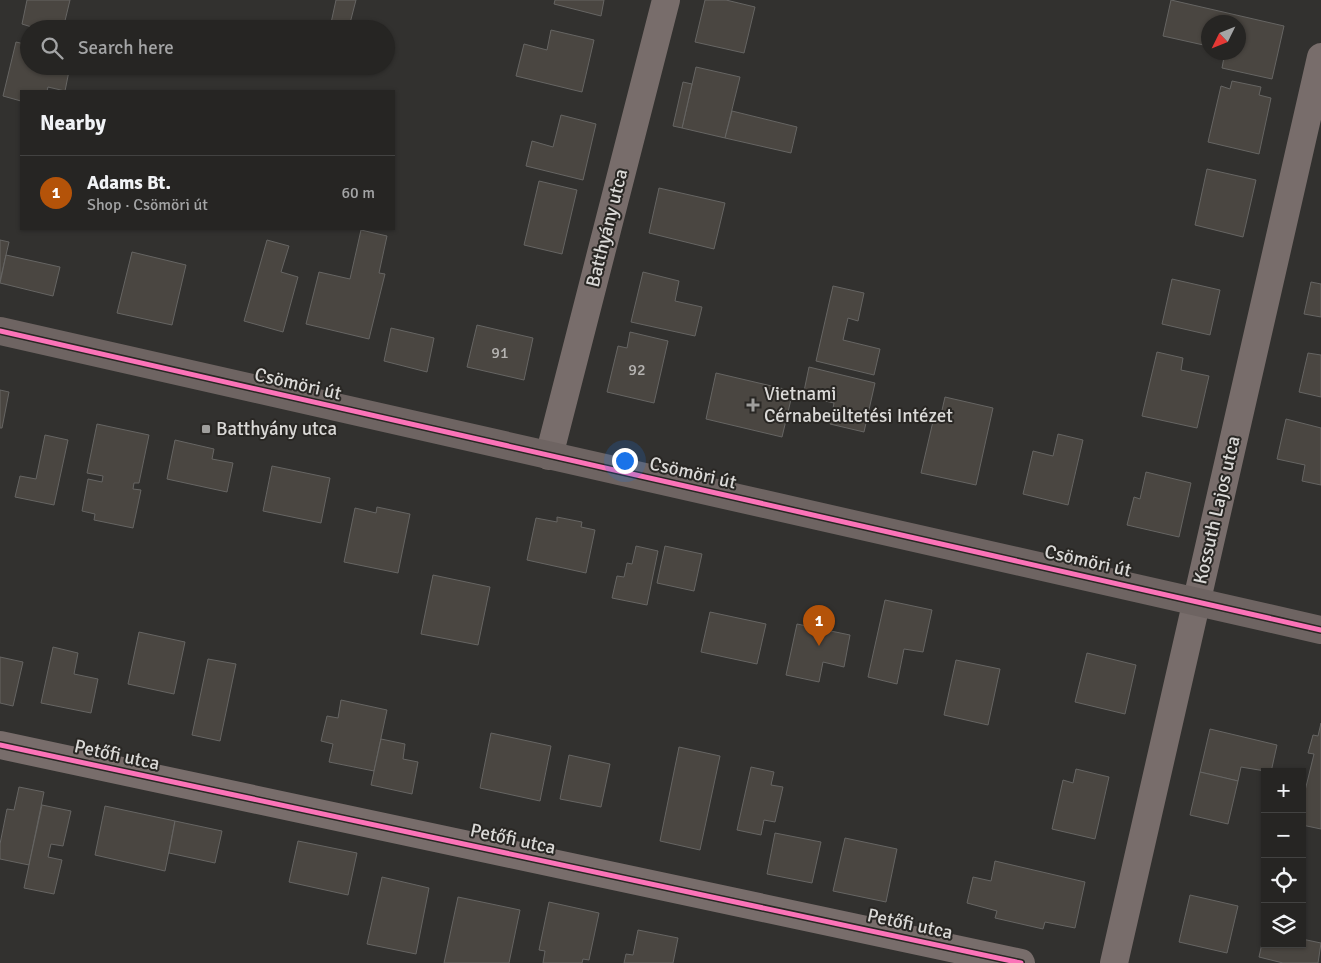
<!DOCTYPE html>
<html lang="en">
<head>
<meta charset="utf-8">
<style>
	body { margin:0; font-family:Signika,sans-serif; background:#2e2d2b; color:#f1f3f6 }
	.controls { position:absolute; right:15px; bottom:15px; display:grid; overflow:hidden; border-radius:0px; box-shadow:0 1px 4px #0004 }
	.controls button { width:45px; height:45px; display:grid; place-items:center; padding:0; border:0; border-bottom:1px solid #424241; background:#262523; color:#f1f3f6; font:25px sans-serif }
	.compass { position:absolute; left:1201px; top:15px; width:45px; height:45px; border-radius:50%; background:#262523; box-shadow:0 1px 4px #0004; rotate:227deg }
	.you { position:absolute; left:624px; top:460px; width:18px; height:18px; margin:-12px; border:4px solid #fff; border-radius:50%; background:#1a73e8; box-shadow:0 0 0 8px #1a73e833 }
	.badge { display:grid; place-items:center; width:32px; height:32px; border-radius:50%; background:#b45309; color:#fff; font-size:16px; font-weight:700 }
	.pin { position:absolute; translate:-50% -41px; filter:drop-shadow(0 1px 2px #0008) }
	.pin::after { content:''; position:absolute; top:26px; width:18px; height:15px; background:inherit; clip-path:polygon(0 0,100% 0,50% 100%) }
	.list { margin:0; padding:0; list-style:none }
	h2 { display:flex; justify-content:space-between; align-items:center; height:65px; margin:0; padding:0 20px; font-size:21px }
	h2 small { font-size:16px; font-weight:400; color:#a4a5a6 }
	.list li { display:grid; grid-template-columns:32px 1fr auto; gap:15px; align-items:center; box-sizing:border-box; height:75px; padding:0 20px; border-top:1px solid #424241 }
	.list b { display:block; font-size:19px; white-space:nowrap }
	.list p { margin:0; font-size:16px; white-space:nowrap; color:#a4a5a6 }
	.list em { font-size:16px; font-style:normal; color:#a4a5a6 }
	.icon { flex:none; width:28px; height:28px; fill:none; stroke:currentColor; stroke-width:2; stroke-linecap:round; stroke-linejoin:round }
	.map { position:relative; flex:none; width:1321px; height:963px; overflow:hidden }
	.search { position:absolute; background:#262523; box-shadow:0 1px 4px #0004; left:20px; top:20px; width:375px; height:55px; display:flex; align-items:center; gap:12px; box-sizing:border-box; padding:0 18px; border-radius:28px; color:#a4a5a6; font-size:19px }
	.panel { position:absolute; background:#262523; box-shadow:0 1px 4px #0004; left:20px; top:90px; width:375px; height:140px; border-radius:0px }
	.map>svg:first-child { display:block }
	.building { fill:#4a4641; stroke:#666563 }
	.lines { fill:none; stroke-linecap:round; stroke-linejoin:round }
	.minor { stroke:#786d6b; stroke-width:28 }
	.major { stroke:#6e6462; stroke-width:28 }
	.cycleway-casing { stroke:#292724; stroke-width:8 }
	.cycleway { stroke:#fb73b8; stroke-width:5 }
	.poi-dot { fill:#9f9e9c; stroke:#292724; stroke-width:2 }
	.labels { text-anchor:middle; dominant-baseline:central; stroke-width:4; stroke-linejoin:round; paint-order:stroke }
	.number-label { font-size:16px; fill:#b6b4b2 }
	.street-label { font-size:19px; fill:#dad9d7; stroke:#292724 }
	.poi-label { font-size:19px; fill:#dad9d7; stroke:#292724; text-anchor:start }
</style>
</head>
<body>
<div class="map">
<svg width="1321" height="963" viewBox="0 0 1321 963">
	<rect width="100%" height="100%" fill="#32312f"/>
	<g class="building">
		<path d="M27,0h43l-7,29h-25l-16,-5z"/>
		<path d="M336,0h20l-7,27 -18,-4z"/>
		<path d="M555,0h49l-3,16 -47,-12z"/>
		<path d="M705,0h21l29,7 -11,46 -49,-11z"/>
		<path d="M1171,0l113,26 -12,53 -50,-11 3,-16h13v-30h-30v24l-45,-10z"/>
		<path d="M551,30l43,10 -12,52 -66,-16 8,-32 23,6z"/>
		<path d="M16,42l13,3v21h33l-1,3 8,2 -4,20 -17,-4 -1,4h-26v10l-18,-5z"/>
		<path d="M696,67l44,10 -15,61 -43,-10z"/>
		<path d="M1232,81l29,6 -2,8 12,3 -12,56 -51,-12 13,-56 9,3z"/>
		<path d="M683,82l9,2 -10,44 -9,-2z"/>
		<path d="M732,111l65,16 -6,26 -66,-15z"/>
		<path d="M561,115l35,9 -13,56 -57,-14 6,-25 21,6z"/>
		<path d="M1207,169l49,11 -13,57 -48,-12z"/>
		<path d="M539,181l38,9 -15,64 -38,-9z"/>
		<path d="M659,188l66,15 -11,46 -65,-16z"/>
		<path d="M361,230l26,6 -8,37 6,1 -16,65 -63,-15 13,-52 31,7z"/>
		<path d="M0,240l9,2 -9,39z"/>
		<path d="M267,240l22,6 -8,26 17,5 -15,55 -39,-11z"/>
		<path d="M132,252l54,13 -14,60 -55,-12z"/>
		<path d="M6,255l54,12 -7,29 -53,-13z"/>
		<path d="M643,272l36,9 -4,20 27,6 -7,29 -64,-14z"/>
		<path d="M1172,279l48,11 -10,45 -48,-11z"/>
		<path d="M1311,282l10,2v33l-17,-3z"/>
		<path d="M833,286l31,7 -6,28 -10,-3 -5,22 37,9 -6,26 -58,-14z"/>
		<path d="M477,325l56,13 -9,42 -57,-13z"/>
		<path d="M391,328l43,10 -7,34 -43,-11z"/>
		<path d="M630,332l38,9 -14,62 -47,-11 11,-46 9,2z"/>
		<path d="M1157,352l26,6 -2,12 28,6 -12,52 -55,-12z"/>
		<path d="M1308,353l13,2v42l-22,-5z"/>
		<path d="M809,367l66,16 -11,49 -34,-8 4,-21 -31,-7z"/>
		<path d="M716,373l77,18 -11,46 -76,-18z"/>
		<path d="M0,390l9,2 -7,36h-2z"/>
		<path d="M945,397l48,11 -17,77 -55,-12 13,-56 6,2z"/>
		<path d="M1286,419l35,9v57l-19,-4 3,-16 -28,-6z"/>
		<path d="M97,424l52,11 -10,48h-5l-1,6 8,1 -8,38 -39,-8 1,-6 -13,-3 6,-32 14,3 1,-6 -16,-3z"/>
		<path d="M1058,434l25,6 -15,65 -45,-11 10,-43 20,5z"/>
		<path d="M45,435l23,5 -14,65 -39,-8 5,-21 16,3z"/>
		<path d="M175,440l39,9 -2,10 21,4 -6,29 -60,-13z"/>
		<path d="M272,466l58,12 -9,45 -58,-12z"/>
		<path d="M1146,472l45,11 -12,54 -52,-12 7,-28 6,2z"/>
		<path d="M377,507l33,7 -12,59 -54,-11 11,-54 21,5z"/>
		<path d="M557,517l25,5 -1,5 14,3 -9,43 -59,-13 9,-42 21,4z"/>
		<path d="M636,546l22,5 -11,54 -35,-7 5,-22 7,1 3,-14 5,1z"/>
		<path d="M665,546l37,8 -8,37 -37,-8z"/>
		<path d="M433,575l57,12 -12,58 -57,-11z"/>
		<path d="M885,600l47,10 -9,42 -19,-3 -7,35 -29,-7z"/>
		<path d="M710,612l56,12 -9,40 -56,-12z"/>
		<path d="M797,624l53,11 -6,32 -21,-5 -4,20 -33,-7z"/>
		<path d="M139,632l46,10 -11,52 -46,-10z"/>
		<path d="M53,647l25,6 -4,21 24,5 -7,34 -50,-10z"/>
		<path d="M1087,653l49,12 -11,49 -50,-12z"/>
		<path d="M0,657l23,5 -10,44 -13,-3z"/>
		<path d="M208,659l28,5 -16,77 -28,-6z"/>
		<path d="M956,660l44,9 -12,56 -44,-10z"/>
		<path d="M341,700l46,10 -13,61 -45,-9 4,-18 -12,-3 6,-25 11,2z"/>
		<path d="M1321,723v106l-19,-4v-22l12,-49 -6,-1 5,-18 5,1z"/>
		<path d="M1210,729l67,16 -6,27 -30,-5 -3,14 -38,-9z"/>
		<path d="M491,733l60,13 -11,55 -60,-13z"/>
		<path d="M381,739l24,5 -2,15 15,3 -6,32 -41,-9z"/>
		<path d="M679,747l41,9 -20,94 -40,-9z"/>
		<path d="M569,755l41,9 -9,43 -41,-8z"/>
		<path d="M751,767l23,5 -3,13 12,2 -8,35 -11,-2 -3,15 -24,-5z"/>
		<path d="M1076,769l33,8 -14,62 -43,-10 11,-49 10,3z"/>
		<path d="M1200,772l38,9 -10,43 -38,-9z"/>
		<path d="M19,787l25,5 -15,73 -29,-6v-15l7,-35 7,1z"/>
		<path d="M42,805l29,6 -8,35 -12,-2 -3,13 14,3 -8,34 -30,-6z"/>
		<path d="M105,806l70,15 -10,50 -70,-16z"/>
		<path d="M175,821l47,10 -7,32 -46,-10z"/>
		<path d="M775,833l46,9 -9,41 -45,-9z"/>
		<path d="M845,838l52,11 -11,53 -53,-11z"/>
		<path d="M298,841l59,12 -9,42 -59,-13z"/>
		<path d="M995,861l90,21 -10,46 -30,-6 -2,7 -48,-11 2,-7 -30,-8 6,-26 18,4z"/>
		<path d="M382,877l47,11 -13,66 -49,-10z"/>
		<path d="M1190,895l48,11 -11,47 -48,-11z"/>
		<path d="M458,897l62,13 -11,53h-65z"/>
		<path d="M549,902l50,11 -10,47 -6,-1 -1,4h-39l2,-12 -6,-1z"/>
		<path d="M638,930l40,8 -5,25h-49l2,-9 7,1z"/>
		<path d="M1265,930v14h37v-5l19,4 -3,20h-35l-24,-6z"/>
	</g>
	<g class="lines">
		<g class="minor">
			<path d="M549,456l117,-456"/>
			<path d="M0,745l1021,218"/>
			<path d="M1114,963l207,-906"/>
		</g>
		<path class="major" d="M0,331l1321,299"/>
		<defs>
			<g id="cycleway">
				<path d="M0,331l1321,299"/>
				<path d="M0,745l1021,218"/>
			</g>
		</defs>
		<use href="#cycleway" class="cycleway-casing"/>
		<use href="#cycleway" class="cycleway"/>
	</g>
	<g class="poi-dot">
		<path d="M750.5 397.5h5v5h5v5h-5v5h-5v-5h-5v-5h5z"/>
		<rect x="201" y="424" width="10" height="10" rx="2.5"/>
	</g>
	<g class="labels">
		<g class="number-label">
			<text x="500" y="353">91</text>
			<text x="637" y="370">92</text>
		</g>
		<g class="street-label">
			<text transform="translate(607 228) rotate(-76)">Batthyány utca</text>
			<text transform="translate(298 384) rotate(13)">Csömöri út</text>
			<text transform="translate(693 473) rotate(13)">Csömöri út</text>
			<text transform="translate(1217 510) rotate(-77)">Kossuth Lajos utca</text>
			<text transform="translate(1088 561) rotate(13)">Csömöri út</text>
			<text transform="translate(117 755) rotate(12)">Petőfi utca</text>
			<text transform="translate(513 839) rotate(12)">Petőfi utca</text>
			<text transform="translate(910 924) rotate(12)">Petőfi utca</text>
		</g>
		<g class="poi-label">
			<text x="764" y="394">Vietnami<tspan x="764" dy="22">Cérnabeültetési Intézet</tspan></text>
			<text x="216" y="429">Batthyány utca</text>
		</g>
	</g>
</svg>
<div class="controls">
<button>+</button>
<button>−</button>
<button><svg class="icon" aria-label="locate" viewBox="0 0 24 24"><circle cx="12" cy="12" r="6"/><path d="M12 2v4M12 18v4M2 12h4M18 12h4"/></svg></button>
<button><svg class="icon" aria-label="layers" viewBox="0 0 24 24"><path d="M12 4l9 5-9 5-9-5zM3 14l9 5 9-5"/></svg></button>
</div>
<svg class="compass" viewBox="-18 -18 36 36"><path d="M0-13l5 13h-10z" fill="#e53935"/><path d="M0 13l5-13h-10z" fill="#a4a5a6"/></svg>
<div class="you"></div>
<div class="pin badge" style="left:819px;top:646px">1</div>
<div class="search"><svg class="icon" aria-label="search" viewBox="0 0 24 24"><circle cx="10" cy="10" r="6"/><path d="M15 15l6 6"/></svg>Search here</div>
<section class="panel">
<h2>Nearby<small></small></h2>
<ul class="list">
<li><span class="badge">1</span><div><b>Adams Bt.</b><p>Shop · Csömöri út</p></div><em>60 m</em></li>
</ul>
</section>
</div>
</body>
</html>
